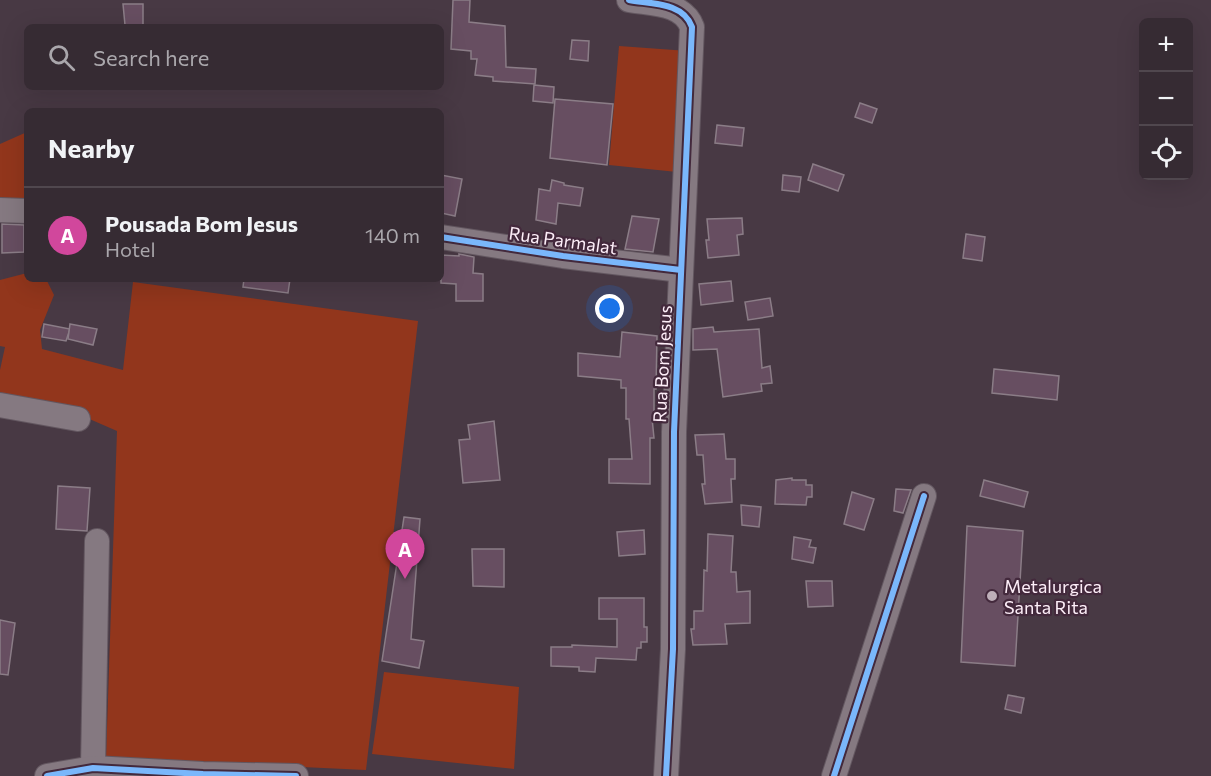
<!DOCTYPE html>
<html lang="en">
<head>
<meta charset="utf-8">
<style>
	body { margin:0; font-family:Commissioner,sans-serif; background:#3d333b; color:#f1f3f6 }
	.controls { position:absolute; right:18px; top:18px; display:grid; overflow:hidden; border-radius:9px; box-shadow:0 6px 24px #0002 }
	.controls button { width:54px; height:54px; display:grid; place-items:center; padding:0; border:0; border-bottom:2px solid #50474e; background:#362b33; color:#f1f3f6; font:30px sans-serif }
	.you { position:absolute; left:610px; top:309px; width:21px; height:21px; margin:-15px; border:4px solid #fff; border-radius:50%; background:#1a73e8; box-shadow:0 0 0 9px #1a73e833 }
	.badge { display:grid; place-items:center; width:39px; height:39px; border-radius:50%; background:#beafb9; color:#fff; font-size:20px; font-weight:700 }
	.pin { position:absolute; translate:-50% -50px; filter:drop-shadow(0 2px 3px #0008) }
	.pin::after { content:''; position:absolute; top:32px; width:21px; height:18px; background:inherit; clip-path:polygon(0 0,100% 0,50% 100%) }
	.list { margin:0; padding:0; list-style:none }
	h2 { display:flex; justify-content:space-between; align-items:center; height:78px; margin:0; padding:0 24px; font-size:26px }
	h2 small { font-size:20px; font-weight:400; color:#aaa7ac }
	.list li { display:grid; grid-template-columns:39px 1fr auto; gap:18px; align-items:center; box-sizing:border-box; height:96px; padding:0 24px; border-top:2px solid #50474e }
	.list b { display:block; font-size:22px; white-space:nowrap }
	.list p { margin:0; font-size:20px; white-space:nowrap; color:#aaa7ac }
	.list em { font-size:20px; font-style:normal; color:#aaa7ac }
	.icon { flex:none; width:33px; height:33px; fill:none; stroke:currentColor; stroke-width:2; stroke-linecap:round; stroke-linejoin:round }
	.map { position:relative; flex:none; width:1211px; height:776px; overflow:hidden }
	.search { position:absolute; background:#362b33; box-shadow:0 6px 24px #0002; left:24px; top:24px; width:420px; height:66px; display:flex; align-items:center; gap:15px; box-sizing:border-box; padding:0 21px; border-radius:9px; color:#aaa7ac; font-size:22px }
	.panel { position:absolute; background:#362b33; box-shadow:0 6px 24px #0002; left:24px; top:108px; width:420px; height:174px; border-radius:9px }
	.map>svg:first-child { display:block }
	.green { fill:#92361c }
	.building { fill:#674e61; stroke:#8b7d87; stroke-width:1.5 }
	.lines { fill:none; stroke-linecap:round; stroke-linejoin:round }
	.minor-casing { stroke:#635760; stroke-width:26 }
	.minor { stroke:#857981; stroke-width:24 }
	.cycleway-casing { stroke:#43293c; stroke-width:10 }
	.cycleway { stroke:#7ab7fb; stroke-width:6 }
	.poi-dot { fill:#beafb9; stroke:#43293c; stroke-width:2 }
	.labels { text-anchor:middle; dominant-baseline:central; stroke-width:4.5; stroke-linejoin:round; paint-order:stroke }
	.street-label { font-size:18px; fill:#fdeef8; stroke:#43293c }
	.poi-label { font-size:18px; fill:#fdeef8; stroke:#43293c; text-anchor:start }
</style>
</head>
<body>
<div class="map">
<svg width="1211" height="776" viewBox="0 0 1211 776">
	<rect width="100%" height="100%" fill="#483944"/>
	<g class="green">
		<path d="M619,46l69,5 -11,121 -68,-7z"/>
		<path d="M27,132v74h-27v-62z"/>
		<path d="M27,273v6h19l8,16 -14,35 2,19 81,21 10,-88 285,39 -52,449 -260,-12 11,-327 -39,-17 -78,-13v-31l5,-23 -5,-1v-66z"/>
		<path d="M384,672l135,15 -5,82 -142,-15z"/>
	</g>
	<g class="building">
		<path d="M453,0h17l-1,22 36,4 1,41 30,2 -1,15 -42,-3v-4l-18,-2 2,-16h-6v-8l-20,-2z"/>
		<path d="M123,4h20v22l-18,-1z"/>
		<path d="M572,40l17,1 -1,20 -18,-2z"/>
		<path d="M534,85l20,2 -1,16 -20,-2z"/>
		<path d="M555,99l58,5 -6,61 -57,-7z"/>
		<path d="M860,103l17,6 -5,14 -17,-6z"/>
		<path d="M717,125l27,3 -2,18 -27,-3z"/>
		<path d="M813,164l31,11 -6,16 -30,-11z"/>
		<path d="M441,175l21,4 -7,37 -14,-3z"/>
		<path d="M783,175l18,2 -2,15 -17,-2z"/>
		<path d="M552,180l12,3v2l19,3 -3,18 -22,-3 -2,21 -20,-4 3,-31 11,2z"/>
		<path d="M632,216l27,3 -6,33 -28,-3z"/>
		<path d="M742,218l1,16 -6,1 2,20 -31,3 -2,-18h3l-2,-21z"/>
		<path d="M2,224l22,1v27l-22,1z"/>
		<path d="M966,234l19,3 -3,24 -19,-3z"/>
		<path d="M459,254l15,3 -1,16 10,1v27h-27v-17l-15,-1v-28l18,1z"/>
		<path d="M244,279h46l-2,14 -45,-6z"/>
		<path d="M731,281l2,20 -32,4 -2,-21z"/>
		<path d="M770,298l3,18 -25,4 -3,-18z"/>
		<path d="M44,324l26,5 -4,12 -24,-4z"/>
		<path d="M70,324l27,5 -4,16 -25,-6z"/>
		<path d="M713,327l1,5 45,-3 3,39 8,-2 2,17 -11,1 1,7 -39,6 -6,-48 -24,1v-21z"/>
		<path d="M622,332l35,4 -1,53h-2v29h-2l2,20h-4v46l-41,-1v-24h23l-3,-40h-3v-31h-5v-8l-43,-4v-23l42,4z"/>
		<path d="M994,369l65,7 -2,24 -65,-7z"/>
		<path d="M494,421l6,59 -37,3 -4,-43 11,-1 -2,-14z"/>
		<path d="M724,434l2,25h9v20h-4l1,23 -27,2 -3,-20h3l-2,-29h-6l-2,-20z"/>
		<path d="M792,478v2h14v5h6v12h-5l-1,8 -31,-1 1,-24z"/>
		<path d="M984,480l44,12 -4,15 -44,-11z"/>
		<path d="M58,486l32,2 -3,43 -31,-2z"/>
		<path d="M896,489l15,1 -8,23 -9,-2z"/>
		<path d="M852,492l22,7 -10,31 -20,-6z"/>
		<path d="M741,505l20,2 -2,20 -17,-2z"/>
		<path d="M404,517l16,2 -9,120 13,2 -5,27 -37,-7z"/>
		<path d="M967,526l56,5 -8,135 -54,-4z"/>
		<path d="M644,530l1,24 -26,2 -2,-24z"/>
		<path d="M708,534l25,2 -2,36h5l1,20 13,-1v32l-25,1 2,20 -34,1 -2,-16h3v-18h9l1,-41 3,1z"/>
		<path d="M794,537l17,3 -2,7 7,1 -3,15 -21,-4z"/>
		<path d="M472,549h32v38l-31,-1z"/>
		<path d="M806,581h26l1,25 -25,1z"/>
		<path d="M599,598h45v29h3v15h-6v6h-4l-1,12 -40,-2 -1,14 -16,-1v-4l-28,-1v-19h21v-2l45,2v-28h-18z"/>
		<path d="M0,620l15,3 -7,52 -8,-1z"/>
		<path d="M1008,695l16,3 -3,15 -16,-4z"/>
	</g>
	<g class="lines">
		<defs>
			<g id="minor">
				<path d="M629,0c22,4 54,2 63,27l-18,405 -1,217 -7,127"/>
				<path d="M0,210l27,1"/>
				<path d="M441,237l122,19 118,14"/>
				<path d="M0,405l78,14"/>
				<path d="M93,768l4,-227"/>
				<path d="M47,776l46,-8 110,6 93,2"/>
				<path d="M834,776l90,-280"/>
			</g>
		</defs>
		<use href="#minor" class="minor-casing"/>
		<use href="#minor" class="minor"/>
		<defs>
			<g id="cycleway">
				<path d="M629,0c22,4 54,2 63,27l-18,405 -1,217 -7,127"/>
				<path d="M441,237l122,19 118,14"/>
				<path d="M47,776l46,-8 110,6 93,2"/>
				<path d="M834,776l90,-280"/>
			</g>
		</defs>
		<use href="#cycleway" class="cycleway-casing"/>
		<use href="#cycleway" class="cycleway"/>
	</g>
	<circle class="poi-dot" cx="992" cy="596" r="6"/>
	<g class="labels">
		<g class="street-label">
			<text transform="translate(563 240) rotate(8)">Rua Parmalat</text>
			<text transform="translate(662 364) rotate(-87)">Rua Bom Jesus</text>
		</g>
		<g class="poi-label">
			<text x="1004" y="586">Metalurgica<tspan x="1004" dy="21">Santa Rita</tspan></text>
		</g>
	</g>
</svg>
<div class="controls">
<button>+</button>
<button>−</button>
<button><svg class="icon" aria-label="locate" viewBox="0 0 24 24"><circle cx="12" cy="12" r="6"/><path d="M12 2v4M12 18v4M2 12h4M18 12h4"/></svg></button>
</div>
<div class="you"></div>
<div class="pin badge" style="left:405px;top:579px;background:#d1479c">A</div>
<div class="search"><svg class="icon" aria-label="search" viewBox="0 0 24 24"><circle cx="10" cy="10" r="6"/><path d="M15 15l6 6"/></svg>Search here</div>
<section class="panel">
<h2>Nearby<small></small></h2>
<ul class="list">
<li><span class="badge" style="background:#d1479c">A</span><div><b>Pousada Bom Jesus</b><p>Hotel</p></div><em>140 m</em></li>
</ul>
</section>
</div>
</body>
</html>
